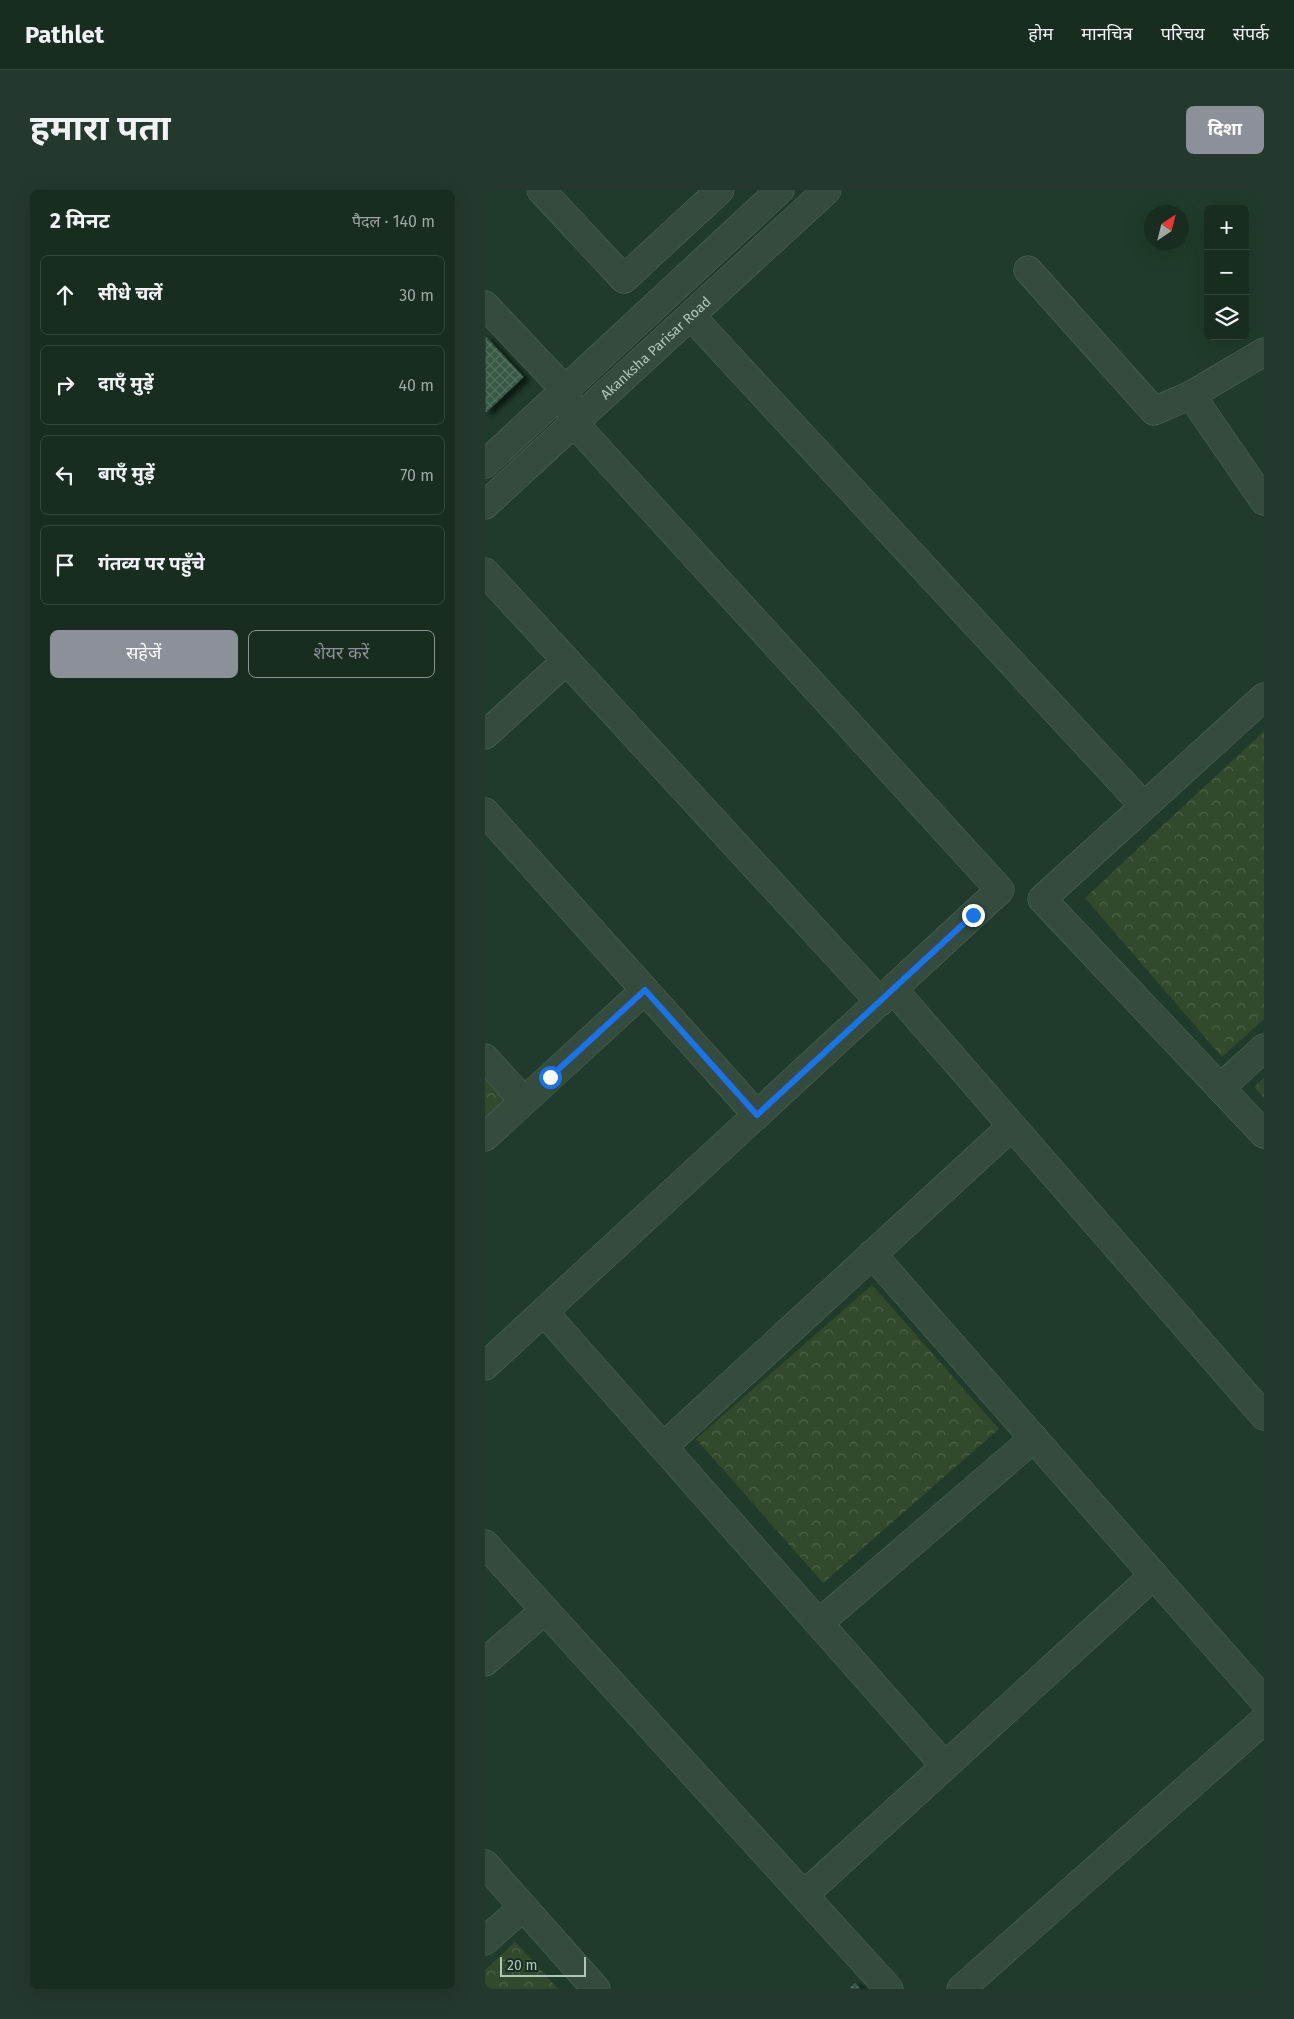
<!DOCTYPE html>
<html lang="hi">
<head>
<meta charset="utf-8">
<style>
	body { margin:0; font-family:"Fira Sans","Noto Sans Devanagari",sans-serif; background:#25382d; color:#f1f3f6 }
	.controls { position:absolute; right:15px; top:15px; display:grid; overflow:hidden; border-radius:8px; box-shadow:0 5px 20px #0002 }
	.controls button { width:45px; height:45px; display:grid; place-items:center; padding:0; border:0; border-bottom:1px solid #36483e; background:#182c20; color:#f1f3f6; font:25px sans-serif }
	.compass { position:absolute; left:659px; top:15px; width:45px; height:45px; border-radius:50%; background:#182c20; box-shadow:0 5px 20px #0002; rotate:35deg }
	.scale { position:absolute; left:15px; bottom:12px; width:86px; box-sizing:border-box; padding-left:5px; border:2px solid #aec7ba; border-top:0; font-size:14px; line-height:18px; white-space:nowrap; color:#aec7ba; -webkit-text-stroke:4px #192f23; paint-order:stroke }
	.stop { position:absolute; width:15px; height:15px; margin:-11px; border:4px solid #1a73e8; border-radius:50%; background:#fff }
	.stop.end { background:#1a73e8; border-color:#fff; box-shadow:0 1px 5px #0008 }
	.list { margin:0; padding:0; list-style:none }
	h2 { display:flex; justify-content:space-between; align-items:center; height:65px; margin:0; padding:0 20px; font-size:21px }
	h2 small { font-size:16px; font-weight:400; color:#9fa7a5 }
	.list li { display:grid; grid-template-columns:32px 1fr auto; gap:15px; align-items:center; box-sizing:border-box; height:80px; margin:0 10px 10px; padding:0 10px; border:1px solid #36483e; border-radius:8px }
	.list b { display:block; font-size:19px; white-space:nowrap }
	.list em { font-size:16px; font-style:normal; color:#9fa7a5 }
	.actions { display:flex; gap:10px; padding:15px 20px }
	.actions a { flex:1; padding:11px 0; border:1px solid #8c9099; border-radius:8px; text-align:center; font-size:18px; color:#8c9099 }
	.actions .main { background:#8c9099; color:#fff }
	.icon { flex:none; width:28px; height:28px; fill:none; stroke:currentColor; stroke-width:2; stroke-linecap:round; stroke-linejoin:round }
	.map { position:relative; flex:none; width:779px; height:1799px; overflow:hidden; border-radius:8px }
	header { display:flex; align-items:center; gap:30px; box-sizing:border-box; height:70px; padding:0 25px; background:#182c20; border-bottom:1px solid #36483e }
	header strong { font-size:24px }
	nav { display:flex; gap:28px; margin-inline-start:auto; font-size:18px }
	.intro { display:flex; align-items:center; justify-content:space-between; box-sizing:border-box; height:120px; padding:0 30px }
	h1 { margin:0; font-size:35px }
	.button { padding:12px 22px; border-radius:8px; background:#8c9099; color:#fff; font-size:18px; font-weight:700 }
	main { display:flex; gap:30px; padding:0 30px }
	aside { flex:1; background:#182c20; border-radius:8px; box-shadow:0 5px 20px #0002 }
	.map>svg:first-child { display:block }
	.park { fill:url(#park-crowns) }
	.building { fill:url(#building-cross-hatch); stroke:#1b3125; filter:url(#shadow) }
	.lines { fill:none; stroke-linecap:round; stroke-linejoin:round }
	.minor-casing { stroke:#51685c; stroke-width:29 }
	.minor { stroke:#344b3d; stroke-width:28 }
	.route { stroke:#1a73e8; stroke-width:6 }
	.labels { text-anchor:middle; dominant-baseline:central; stroke-width:4; stroke-linejoin:round; paint-order:stroke }
	.street-label { font-size:14px; fill:#aec7ba; stroke:#192f23 }
</style>
</head>
<body>
<header>
<strong>Pathlet</strong>
<nav><a>होम</a><a>मानचित्र</a><a>परिचय</a><a>संपर्क</a></nav>
</header>
<div class="intro"><h1>हमारा पता</h1><a class="button">दिशा</a></div>
<main>
<aside>
<h2>2 मिनट<small>पैदल · 140 m</small></h2>
<ul class="list">
<li><svg class="icon" aria-label="ahead" viewBox="0 0 24 24"><path d="M12 20V5M6 11l6-6 6 6"/></svg><div><b>सीधे चलें</b></div><em>30 m</em></li>
<li><svg class="icon" aria-label="right" viewBox="0 0 24 24"><path d="M7 20v-9h11M14 6l5 5-5 5"/></svg><div><b>दाएँ मुड़ें</b></div><em>40 m</em></li>
<li><svg class="icon" aria-label="left" viewBox="0 0 24 24"><path d="M17 20v-9H6M10 6l-5 5 5 5"/></svg><div><b>बाएँ मुड़ें</b></div><em>70 m</em></li>
<li><svg class="icon" aria-label="arrive" viewBox="0 0 24 24"><path d="M6 21V4h12l-3 4 3 4H6"/></svg><div><b>गंतव्य पर पहुँचे</b></div></li>
</ul>
<div class="actions"><a class="main">सहेजें</a><a>शेयर करें</a></div>
</aside>
<div class="map">
<svg width="779" height="1799" viewBox="0 0 779 1799">
	<defs>
		<pattern id="park-crowns" width="20" height="18" patternUnits="userSpaceOnUse" patternTransform="scale(1.25)"><rect width="20" height="18" fill="#33492b"/><path d="M2 6a3 3 0 1 1 6 0M12 15a3 3 0 1 1 6 0" fill="none" stroke="#4e6248"/></pattern>
		<pattern id="building-cross-hatch" width="8" height="8" patternUnits="userSpaceOnUse" patternTransform="scale(1.25)"><rect width="8" height="8" fill="#395946"/><path d="M0 0l8 8M0 8l8-8" fill="none" stroke="#536f5f"/></pattern>
		<filter id="shadow"><feDropShadow dx="5.5" dy="3" stdDeviation="2.5" flood-color="#0009"/></filter>
	</defs>
	<rect width="100%" height="100%" fill="#203b2b"/>
	<g class="park">
		<path d="M779,541v288l-42,38 -137,-159z"/>
		<path d="M0,887l20,23 -20,17z"/>
		<path d="M779,888v20l-10,-11z"/>
		<path d="M387,1095l127,144 -176,154 -127,-144z"/>
		<path d="M30,1752h1l42,47h-73v-19z"/>
	</g>
	<g class="building">
		<path d="M0,145l39,42 -39,37z"/>
		<path d="M370,1792l6,7h-13z"/>
	</g>
	<g class="lines">
		<defs>
			<g id="minor">
				<path d="M56,0l83,89 96,-89"/>
				<path d="M543,80l126,141 37,-16 73,-43"/>
				<path d="M0,115l80,85 9,33 426,467 -515,476"/>
				<path d="M206,126l453,490"/>
				<path d="M706,205l73,106"/>
				<path d="M0,274l295,-274"/>
				<path id="s1" d="M0,315l342,-315"/>
				<path d="M0,382l395,430"/>
				<path d="M779,507l-222,202 222,235"/>
				<path d="M0,545l81,-74"/>
				<path d="M0,622l272,303"/>
				<path d="M408,799l371,427"/>
				<path d="M0,868l39,43"/>
				<path d="M735,898l44,-40"/>
				<path d="M0,947l160,-147"/>
				<path d="M387,1064l392,447"/>
				<path d="M59,1122l401,454"/>
				<path d="M178,1257l349,-321"/>
				<path d="M0,1354l404,445"/>
				<path d="M334,1433l215,-185"/>
				<path d="M0,1472l60,-52"/>
				<path d="M0,1674l111,125"/>
				<path d="M319,1705l350,-320"/>
				<path d="M0,1751l38,-34"/>
				<path d="M476,1799l303,-269"/>
			</g>
		</defs>
		<use href="#minor" class="minor-casing"/>
		<use href="#minor" class="minor"/>
	</g>
	<g class="lines">
		<path class="route" d="M65,887l95,-87 112,125 216,-200"/>
	</g>
	<g class="labels">
		<g class="street-label">
			<text stroke="none"><textPath href="#s1" startOffset="232">Akanksha Parisar Road</textPath></text>
		</g>
	</g>
</svg>
<div class="controls">
<button>+</button>
<button>−</button>
<button><svg class="icon" aria-label="layers" viewBox="0 0 24 24"><path d="M12 4l9 5-9 5-9-5zM3 14l9 5 9-5"/></svg></button>
</div>
<svg class="compass" viewBox="-18 -18 36 36"><path d="M0-13l5 13h-10z" fill="#e53935"/><path d="M0 13l5-13h-10z" fill="#9fa7a5"/></svg>
<div class="scale">20 m</div>
<div class="stop" style="left:65px;top:887px"></div>
<div class="stop end" style="left:488px;top:725px"></div>
</div>
</main>
</body>
</html>
